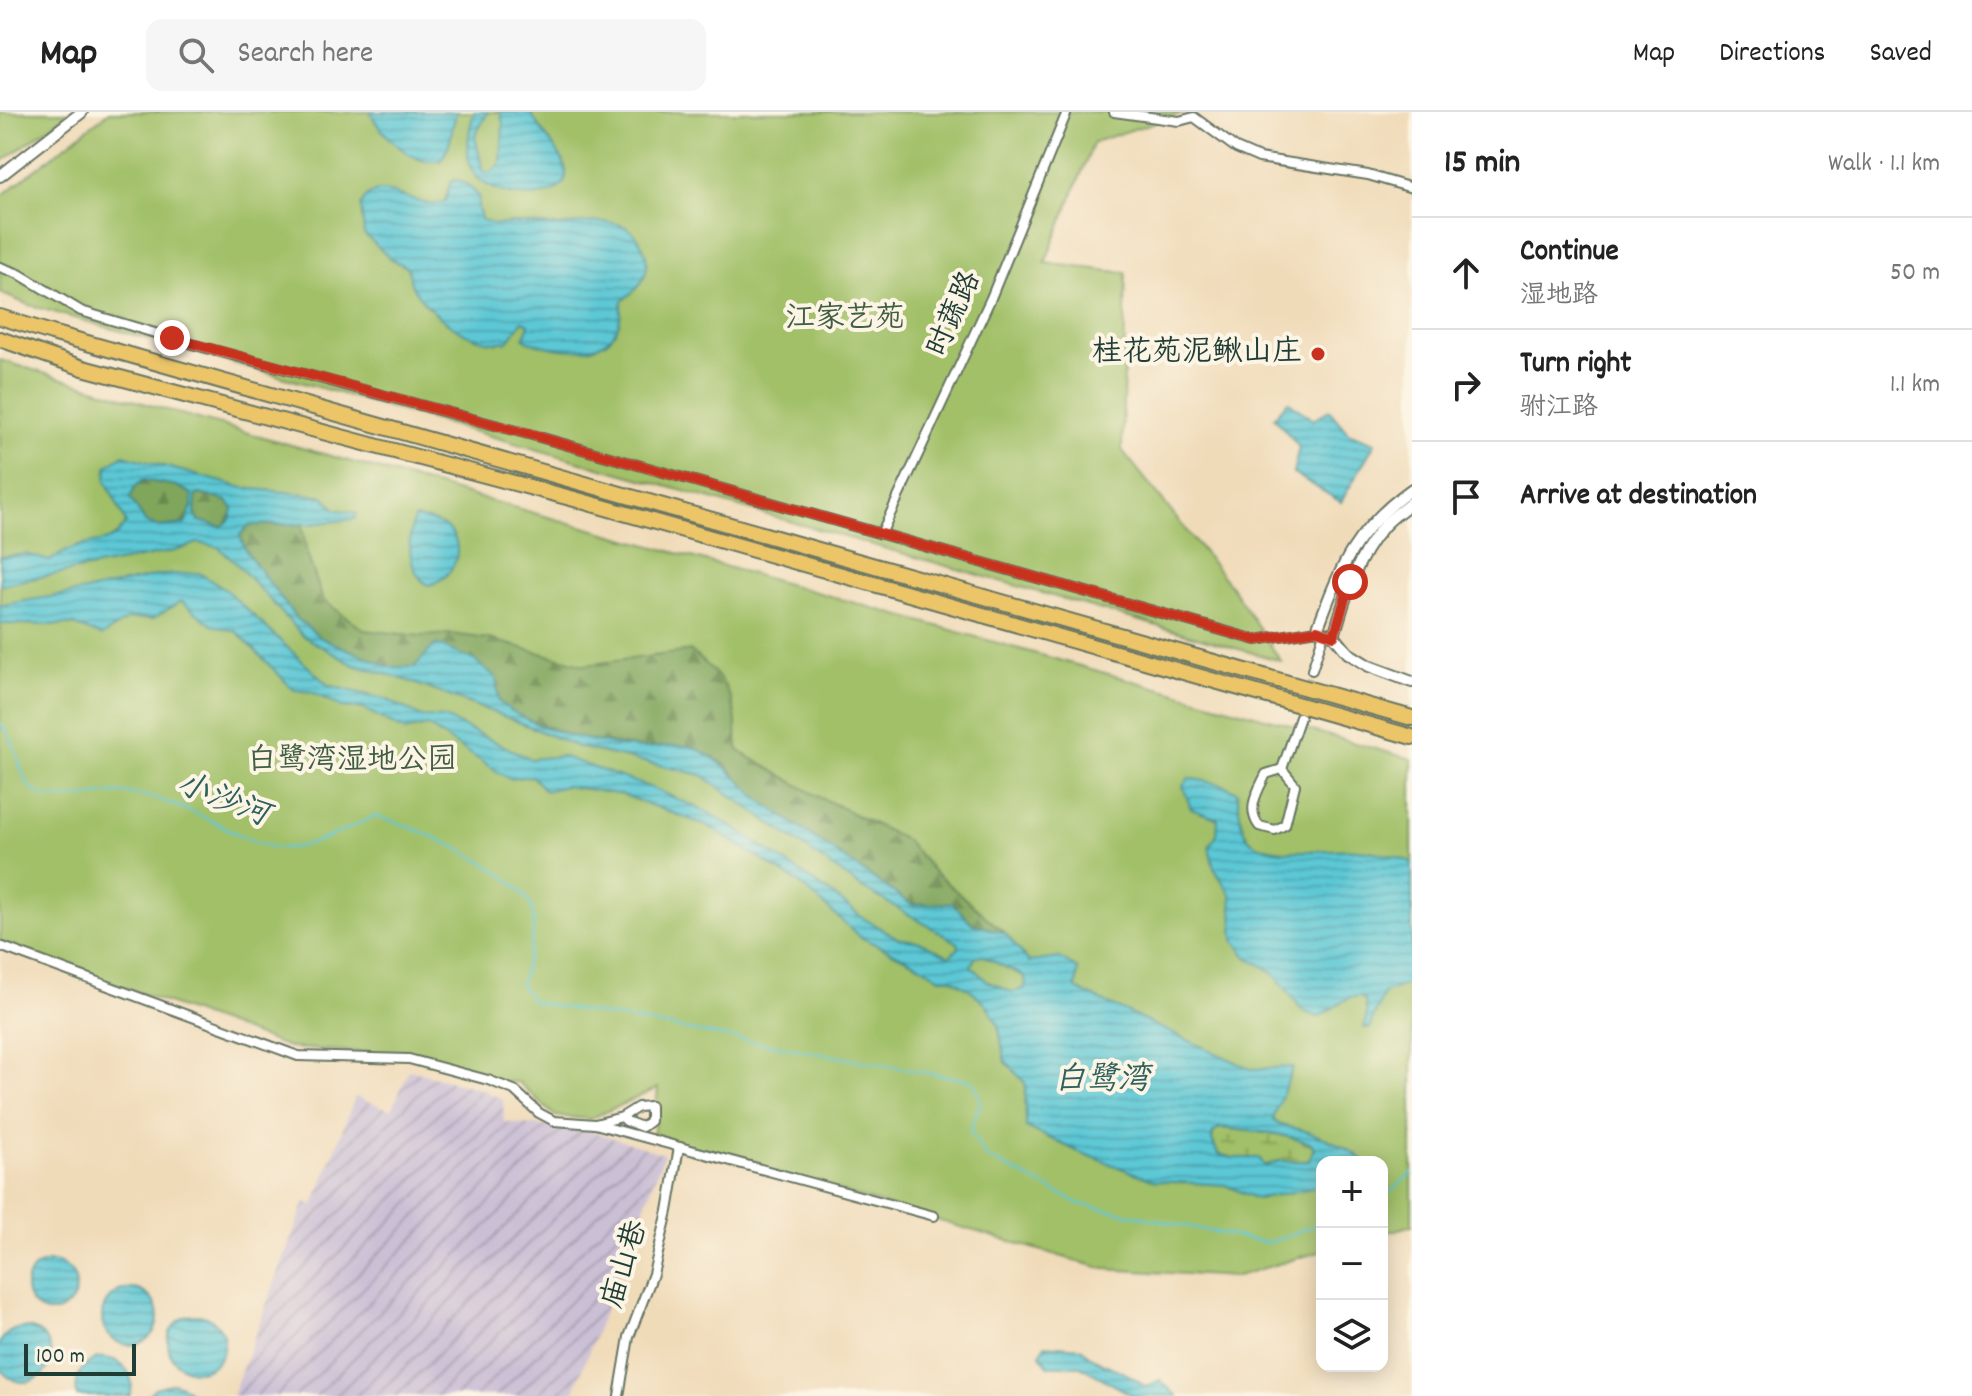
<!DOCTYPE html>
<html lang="en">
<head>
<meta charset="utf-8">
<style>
	body { margin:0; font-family:Dekko,"LXGW WenKai TC",sans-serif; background:#f6f6f6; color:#222 }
	.controls { position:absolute; right:24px; bottom:24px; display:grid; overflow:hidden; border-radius:16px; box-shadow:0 4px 20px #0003 }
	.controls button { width:72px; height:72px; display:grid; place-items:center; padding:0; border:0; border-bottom:2px solid #e0e0e0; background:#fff; color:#222; font:40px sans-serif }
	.scale { position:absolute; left:24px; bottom:20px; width:112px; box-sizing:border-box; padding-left:8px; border:4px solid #1f3d34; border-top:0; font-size:22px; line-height:28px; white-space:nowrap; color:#1f3d34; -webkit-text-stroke:6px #fcf5e5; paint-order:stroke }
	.stop { position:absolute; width:24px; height:24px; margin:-18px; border:6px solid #c8321e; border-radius:50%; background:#fff }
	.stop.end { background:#c8321e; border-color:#fff; box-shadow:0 2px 8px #0008 }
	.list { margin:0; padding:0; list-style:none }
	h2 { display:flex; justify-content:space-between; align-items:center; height:104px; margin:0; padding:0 32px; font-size:34px }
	h2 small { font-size:26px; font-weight:400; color:#767676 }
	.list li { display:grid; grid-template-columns:52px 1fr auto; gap:24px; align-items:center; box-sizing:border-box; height:112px; padding:0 32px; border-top:2px solid #e0e0e0 }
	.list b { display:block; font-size:30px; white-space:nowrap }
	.list p { margin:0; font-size:26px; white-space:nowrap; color:#767676 }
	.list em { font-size:26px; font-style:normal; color:#767676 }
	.icon { flex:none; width:44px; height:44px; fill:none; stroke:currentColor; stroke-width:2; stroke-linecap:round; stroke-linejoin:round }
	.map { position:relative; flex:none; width:1412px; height:1284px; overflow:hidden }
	header { display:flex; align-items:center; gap:48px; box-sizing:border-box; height:112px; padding:0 40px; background:#fff; border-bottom:2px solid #e0e0e0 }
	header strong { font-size:38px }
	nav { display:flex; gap:44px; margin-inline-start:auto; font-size:28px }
	.search { width:560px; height:72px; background:#f6f6f6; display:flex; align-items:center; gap:20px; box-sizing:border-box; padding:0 28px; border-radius:16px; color:#767676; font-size:30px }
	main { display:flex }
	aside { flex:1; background:#fff }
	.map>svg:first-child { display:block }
	.industrial { fill:url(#industrial-furrows) }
	.green { fill:#a1c068; stroke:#607e4e; stroke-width:2 }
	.forest { fill:url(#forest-firs); stroke:#507248; stroke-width:2 }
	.wetland { fill:url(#wetland-marsh); stroke:#607e4e; stroke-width:2 }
	.water { fill:url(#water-rules); stroke:#3d8284; stroke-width:2; fill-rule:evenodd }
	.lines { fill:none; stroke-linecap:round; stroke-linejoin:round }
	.stream { stroke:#5bc7d5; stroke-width:2 }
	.minor-tunnel { stroke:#c6bb9e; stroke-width:8; stroke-dasharray:8 4; stroke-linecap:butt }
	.minor-casing { stroke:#687463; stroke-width:12 }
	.tertiary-casing { stroke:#687463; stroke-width:14 }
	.motorway-casing { stroke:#687463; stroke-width:18 }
	.minor { stroke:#fff; stroke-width:8 }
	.tertiary { stroke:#fff; stroke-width:10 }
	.motorway { stroke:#ecc569; stroke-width:14 }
	.route { stroke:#c8321e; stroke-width:10 }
	.poi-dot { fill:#c8321e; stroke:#fcf5e5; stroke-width:3 }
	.labels { text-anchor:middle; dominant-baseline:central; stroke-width:8; stroke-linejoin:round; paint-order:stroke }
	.street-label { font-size:30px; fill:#1f3d34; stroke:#fcf5e5 }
	.park-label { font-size:30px; fill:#405e41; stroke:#fcf5e5 }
	.poi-label { font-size:30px; fill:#1f3d34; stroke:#fcf5e5; text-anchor:end }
	.water-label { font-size:32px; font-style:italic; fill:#2e605c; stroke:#fcf5e5 }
</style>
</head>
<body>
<header>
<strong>Map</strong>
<div class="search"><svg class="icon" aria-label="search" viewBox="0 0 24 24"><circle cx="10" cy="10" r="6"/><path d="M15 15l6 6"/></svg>Search here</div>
<nav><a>Map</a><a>Directions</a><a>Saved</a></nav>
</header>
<main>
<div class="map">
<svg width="1412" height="1284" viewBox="0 0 1412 1284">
	<defs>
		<pattern id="industrial-furrows" width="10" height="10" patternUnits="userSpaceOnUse" patternTransform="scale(2)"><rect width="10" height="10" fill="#cbbfd5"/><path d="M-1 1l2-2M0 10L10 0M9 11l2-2" fill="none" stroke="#a49cae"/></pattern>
		<pattern id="forest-firs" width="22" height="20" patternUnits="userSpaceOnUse" patternTransform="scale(2)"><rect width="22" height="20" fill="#80a65c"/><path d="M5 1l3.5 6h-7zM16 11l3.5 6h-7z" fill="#68884d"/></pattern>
		<pattern id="wetland-marsh" width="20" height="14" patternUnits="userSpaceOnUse" patternTransform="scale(2)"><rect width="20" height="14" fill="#a1c068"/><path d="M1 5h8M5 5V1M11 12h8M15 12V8" fill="none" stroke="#839d56"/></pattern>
		<pattern id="water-rules" width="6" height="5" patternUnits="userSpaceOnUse" patternTransform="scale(2)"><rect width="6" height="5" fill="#5bc7d5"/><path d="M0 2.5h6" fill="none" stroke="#4ba3ae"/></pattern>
	</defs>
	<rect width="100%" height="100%" fill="#fcf5e5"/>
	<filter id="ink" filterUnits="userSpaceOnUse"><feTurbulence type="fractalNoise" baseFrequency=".0125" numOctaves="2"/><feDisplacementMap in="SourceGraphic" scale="16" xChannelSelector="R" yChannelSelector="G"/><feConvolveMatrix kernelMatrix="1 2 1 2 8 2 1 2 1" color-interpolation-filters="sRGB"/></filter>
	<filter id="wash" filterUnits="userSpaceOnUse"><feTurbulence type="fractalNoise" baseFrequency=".006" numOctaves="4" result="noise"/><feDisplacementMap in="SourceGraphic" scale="32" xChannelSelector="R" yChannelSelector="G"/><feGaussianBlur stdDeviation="1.8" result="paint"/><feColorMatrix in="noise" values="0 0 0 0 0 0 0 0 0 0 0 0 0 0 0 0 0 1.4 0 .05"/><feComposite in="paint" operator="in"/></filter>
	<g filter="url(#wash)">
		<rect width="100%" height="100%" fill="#f0dbb9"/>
		<path class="industrial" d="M409,958l75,20 19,10 1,22 87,9 73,23 -92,242h-340l73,-194 9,3 41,-108 37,13z"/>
		<g class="green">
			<path d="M0,0h71l-71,51z"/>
			<path d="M109,0h1077l-92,30 -49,121 81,10 -4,177 111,139 48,72 -1252,-356 -29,-12v-96z"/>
			<path d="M0,248l170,51 1242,348v466l-30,9v-72h-60v89l-88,26 -130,-8 -451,-132 5,-49 -68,31 -35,-3 -37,-34h-16l-91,-27 -120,-7 -291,-106z"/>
		</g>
		<g class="forest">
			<path d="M143,368l34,6 15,8v12l-7,18 -26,3 -13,-4 -16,-25 5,-11z"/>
			<path d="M200,382l27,7 6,8 -3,11 -8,7 -23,-6 -4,-7 1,-19z"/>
			<path d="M302,412l4,27 17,49 41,30 57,6 30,-2 38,5 96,26 106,-14c22,19 38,32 44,62 2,13 0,25 4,38l77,44 90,45 28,32 71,61 -32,-9 -21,-21 -40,2 -145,-100 -19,-15 -23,-26 -34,-18 -49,2 -65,-10 -62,-23 -16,-13 -85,-35h-24l-69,-29 -26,-21 -49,-66 -7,-16 10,-10z"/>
		</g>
		<path class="wetland" d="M1220,1016l57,6 34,9 3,5 -5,13h-30l-14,5 -6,-8h-26l-15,-4 -6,-14 1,-7z"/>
		<g class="water">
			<path d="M370,0h87c-7,19 -4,33 -17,49 -6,0 -14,1 -19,-1 -19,-7 -43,-30 -51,-48z"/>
			<path d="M474,0h14l-13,24 8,35 6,2 12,-9 2,-40 -3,-12h31c7,19 33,41 35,59 5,37 -90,31 -97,-9 -3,-15 1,-36 5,-50z"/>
			<path d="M454,68c12,1 19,9 25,18l-1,10 3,11c16,9 19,4 35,4 15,1 29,3 43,3 35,-3 75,-16 87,30 5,21 -10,34 -24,45 -2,9 0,17 -4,25 -14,34 -63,24 -90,15l-4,-3 5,-14 -6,-3 -15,20c-33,8 -80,-27 -96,-55 -3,-6 -2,-12 -4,-18l-17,-9 -27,-25 -3,-28c16,-38 59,10 84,-5l5,-18z"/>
			<path d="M1288,289l25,19 16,-10 19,23 27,10 -34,59 -48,-29 6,-26 -25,-30z"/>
			<path d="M123,343l121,33 80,8 11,13 22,4 -2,6 -44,5 -62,1 -9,10 6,16 49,66 26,21 69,29h24l22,-23 38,16 22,17 3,25c38,30 93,41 140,46 17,1 40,-6 56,0 32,14 45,36 72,57l145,100 40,-2 21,21 32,9 24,29 30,-4 19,11 -2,20 175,80 42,-2 -20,52c8,9 17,7 29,11 23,7 44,16 63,31l-43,1v24l-65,13 -32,-14 -70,-4 -76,-29 -53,-25 -1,-44 -20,-22 -7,-37 -12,-20 -14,-13 -21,-13h-11l-19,-12 -61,-29 -61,-54 -91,-57 -85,-31 -57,-9 -21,5 -13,-15 -23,3 -82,-53 -22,5 -41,-22 -23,-2 -29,-15 -18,-2 -57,-58 -25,-7 -31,-24 -28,18h-25l-26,17 -28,-11 -74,-1v-19l92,-15 68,-15 39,-2 27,17 102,95 60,15 34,17 23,1 86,41 30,-3 94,33 54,24 32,19 88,60 34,26 35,20 23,4 28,14 10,-8 -1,-5 -96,-55 -160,-113 -124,-28 -67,-28 -108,-40 -49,-14 -51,-29 -66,-72 -19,-17 -20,-4 -23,8 -175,34v-28l26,-3 23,7c8,-4 16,-10 24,-13 23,-9 38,0 53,-25l-20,-42 1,-15zM143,368l34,6 15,8v12l-7,18 -26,3 -13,-4 -16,-25 5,-11zM200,382l27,7 6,8 -3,11 -9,7 -22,-6 -4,-7 1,-19zM981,843l42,21 3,6 -2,7 -13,3 -24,-11 -16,-15 4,-8zM1220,1016l57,6 34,9 3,5 -5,13h-30l-14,5 -6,-8h-26l-15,-4 -6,-14 1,-7z"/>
			<path d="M414,406c11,1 27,4 36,13 17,19 1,51 -22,54 -21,-13 -21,-46 -14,-67z"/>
			<path d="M1189,666l35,7 13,7c3,15 2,35 12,47 20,21 82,8 109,11 18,1 37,6 54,12v120l-28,11 -15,35h-5l3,-15 -2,-13 -5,-4 -11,2 -31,19 -15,-6 -30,-39 -26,-15 -13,-17 -3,-45 -17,-27 -5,-21 8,-13 1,-15 -27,-10 -8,-23z"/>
			<circle cx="51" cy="1175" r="25"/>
			<circle cx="130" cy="1205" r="28"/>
			<circle cx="196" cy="1231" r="28"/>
			<circle cx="24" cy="1243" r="27"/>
			<path d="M1045,1233l36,3c18,20 42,18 64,39l15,-7 17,16h-43l-54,-30h-32l-8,-11z"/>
			<path d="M97,1246c23,-2 40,15 33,38h-53c-3,-18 3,-30 20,-38z"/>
			<path d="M173,1271l9,3 12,10h-47l8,-8z"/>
		</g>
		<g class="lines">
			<g class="stream">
				<path d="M0,612c21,19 17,57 36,68 22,14 64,-1 91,1 26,2 63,17 87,29 22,11 43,24 69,26 25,1 69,-21 92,-32 40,10 138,51 156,90 8,19 -5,59 -11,78l13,18 440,79 8,20 -11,29 16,27 94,47 188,39 54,-21"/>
				<path d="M1382,1087l30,-26"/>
			</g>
		</g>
	</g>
	<g filter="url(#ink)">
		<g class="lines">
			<path class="minor-tunnel" d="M1302,597l10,-39"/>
			<defs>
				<g id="minor">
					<path d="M1114,0l65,9 15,-4 42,31 23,10 109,17 44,13"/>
					<path d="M0,155l19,7 62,37 114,34 337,90 724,205 61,-10"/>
					<path d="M881,422l110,-236 76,-186"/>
					<path d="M1312,558l12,-37"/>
					<path d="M1282,657l13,16 -10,40 -10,5 -16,-4c-13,-18 -1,-35 7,-52l16,-5 18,-52"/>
					<path d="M0,834l298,110 111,3 79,21 26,10 25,23 15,8 41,3 339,92"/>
					<path d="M595,1012l27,-7 16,-10 12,-1v15l-8,6 -16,-6 -4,-4"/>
					<path d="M619,1284l10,-59 24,-63 15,-63 11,-64"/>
				</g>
				<g id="tertiary">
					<path d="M0,64l82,-64"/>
					<path d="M1412,377c-57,41 -71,76 -95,141l17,6 14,17 21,13 43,16"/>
					<path d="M1334,524c11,-39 22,-78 49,-109 8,-10 20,-17 29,-25"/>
				</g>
				<g id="motorway">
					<path d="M0,205l52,16 1360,385"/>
					<path d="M0,227l83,29 495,132 834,237"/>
				</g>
			</defs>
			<use href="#minor" class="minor-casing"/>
			<use href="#tertiary" class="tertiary-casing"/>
			<use href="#motorway" class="motorway-casing"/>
			<use href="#minor" class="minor"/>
			<use href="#tertiary" class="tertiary"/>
			<use href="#motorway" class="motorway"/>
		</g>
	</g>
	<g class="lines" filter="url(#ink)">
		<path class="route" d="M172,226l360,97 724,205 61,-10 17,6 16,-54"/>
	</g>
	<circle class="poi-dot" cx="1318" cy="242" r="8"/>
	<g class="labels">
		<g class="street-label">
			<text transform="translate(956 203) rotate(-66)">时蔬路</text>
			<text transform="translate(627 1153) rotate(-73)">庙山巷</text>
		</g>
		<g class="park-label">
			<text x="845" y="208">江家艺苑</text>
			<text x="352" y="650">白鹭湾湿地公园</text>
		</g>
		<g class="poi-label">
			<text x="1302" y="242">桂花苑泥鳅山庄</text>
		</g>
		<g class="water-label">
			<text transform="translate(222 690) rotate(21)">小沙河</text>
			<text x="1102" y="970">白鹭湾</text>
		</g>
	</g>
</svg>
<div class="controls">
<button>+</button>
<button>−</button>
<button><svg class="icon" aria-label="layers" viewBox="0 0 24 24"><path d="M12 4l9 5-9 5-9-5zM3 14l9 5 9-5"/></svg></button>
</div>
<div class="scale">100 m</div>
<div class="stop" style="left:1350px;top:470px"></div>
<div class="stop end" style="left:172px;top:226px"></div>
</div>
<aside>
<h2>15 min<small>Walk · 1.1 km</small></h2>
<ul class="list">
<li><svg class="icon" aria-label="ahead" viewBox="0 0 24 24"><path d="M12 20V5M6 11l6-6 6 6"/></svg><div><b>Continue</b><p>湿地路</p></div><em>50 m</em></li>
<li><svg class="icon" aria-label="right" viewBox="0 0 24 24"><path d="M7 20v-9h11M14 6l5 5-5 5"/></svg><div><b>Turn right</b><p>驸江路</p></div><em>1.1 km</em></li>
<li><svg class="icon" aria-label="arrive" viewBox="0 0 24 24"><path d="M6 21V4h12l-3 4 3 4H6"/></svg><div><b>Arrive at destination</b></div></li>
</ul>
</aside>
</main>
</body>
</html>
